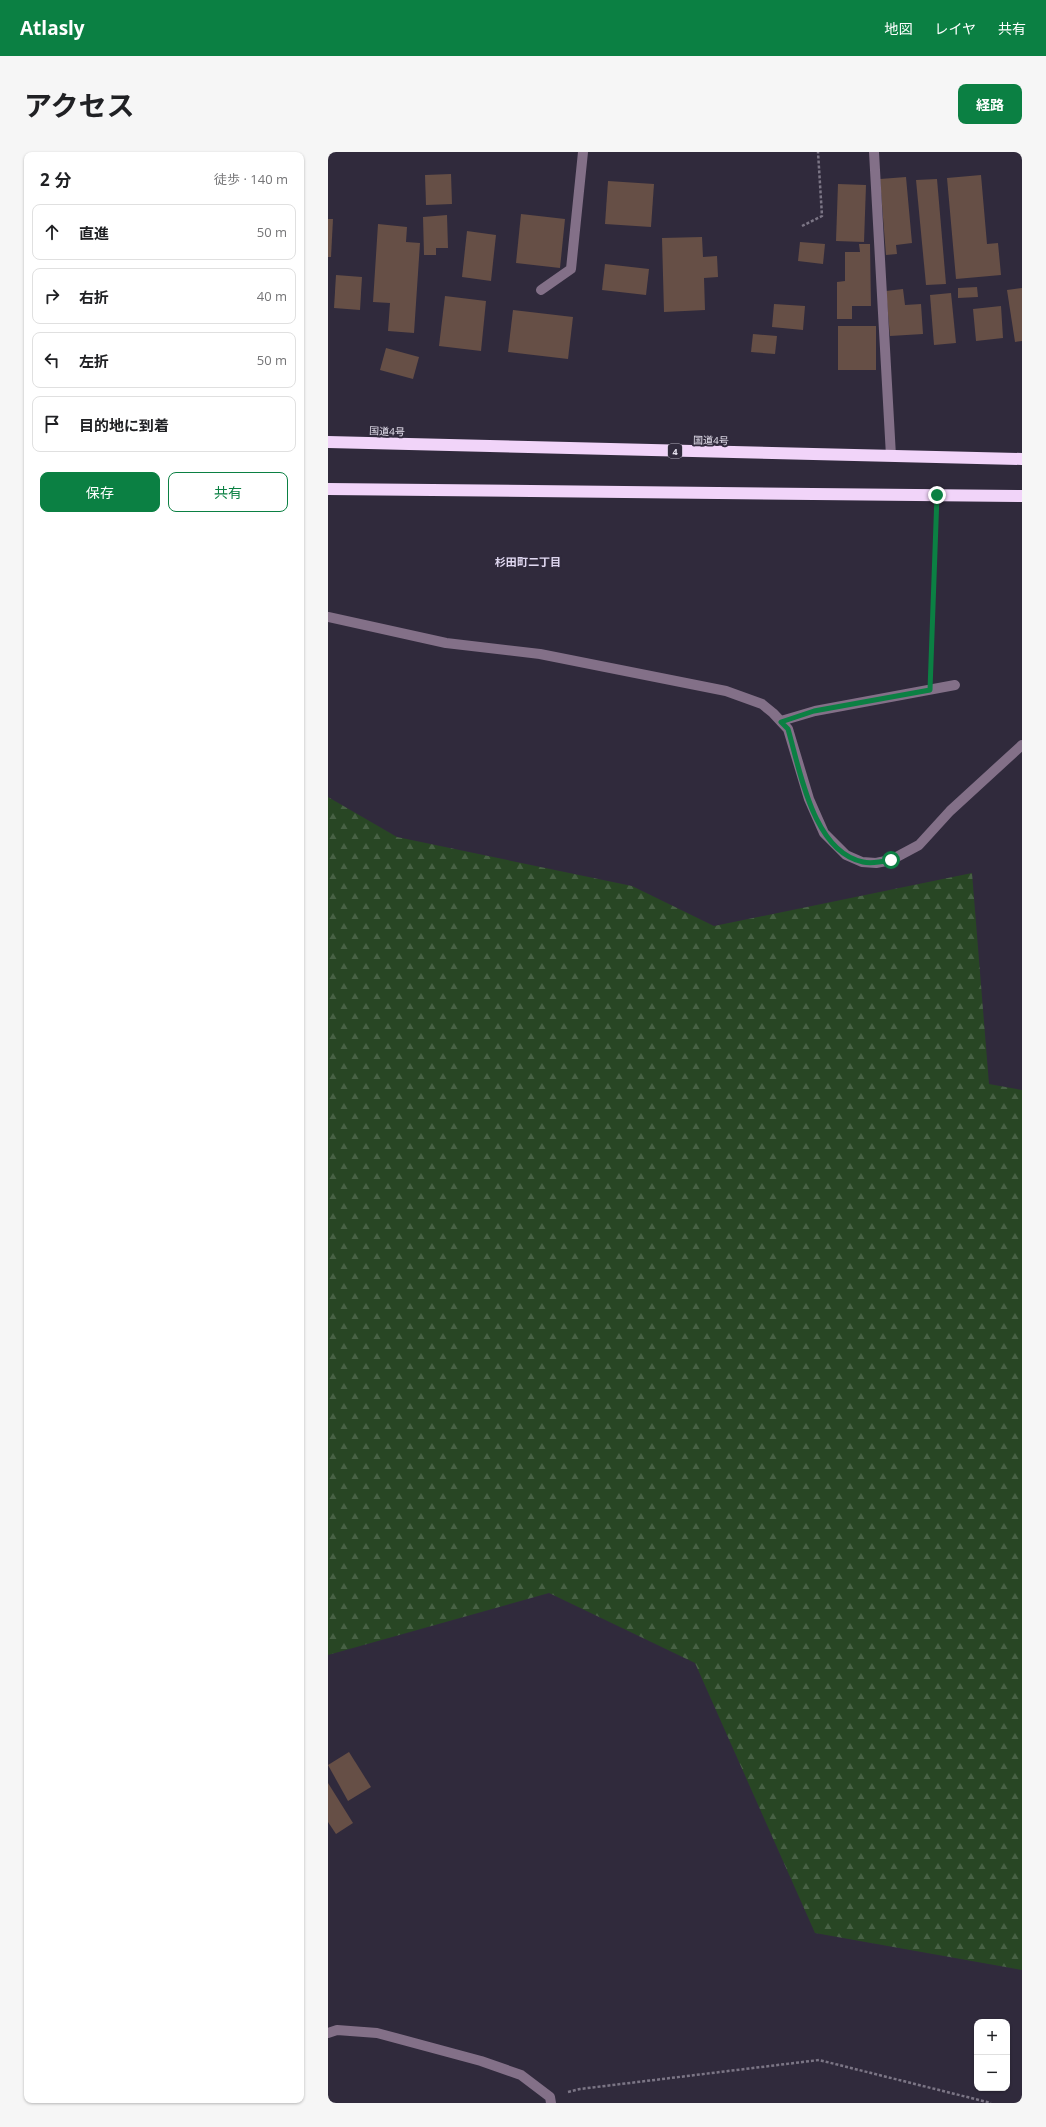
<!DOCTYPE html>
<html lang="ja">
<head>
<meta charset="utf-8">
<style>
	body { margin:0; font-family:"Open Sans","Noto Sans JP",sans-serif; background:#f6f6f6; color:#202124 }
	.controls { position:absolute; right:12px; bottom:12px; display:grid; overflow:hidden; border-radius:8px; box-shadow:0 1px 3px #0004 }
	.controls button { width:36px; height:36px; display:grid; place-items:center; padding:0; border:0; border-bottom:1px solid #e0e0e0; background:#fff; color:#202124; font:20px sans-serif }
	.stop { position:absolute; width:12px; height:12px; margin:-9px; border:3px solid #0b8043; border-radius:50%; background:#fff }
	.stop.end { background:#0b8043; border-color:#fff; box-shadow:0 1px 4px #0008 }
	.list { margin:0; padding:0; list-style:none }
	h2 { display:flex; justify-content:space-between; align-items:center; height:52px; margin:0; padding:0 16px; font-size:17px }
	h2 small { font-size:13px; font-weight:400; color:#757577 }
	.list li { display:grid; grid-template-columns:26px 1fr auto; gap:12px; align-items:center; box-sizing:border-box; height:56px; margin:0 8px 8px; padding:0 8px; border:1px solid #e0e0e0; border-radius:8px }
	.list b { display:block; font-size:15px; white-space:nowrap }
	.list em { font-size:13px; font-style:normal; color:#757577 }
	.actions { display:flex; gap:8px; padding:12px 16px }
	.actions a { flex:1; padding:9px 0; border:1px solid #0b8043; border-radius:8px; text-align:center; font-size:14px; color:#0b8043 }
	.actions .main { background:#0b8043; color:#fff }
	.icon { flex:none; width:22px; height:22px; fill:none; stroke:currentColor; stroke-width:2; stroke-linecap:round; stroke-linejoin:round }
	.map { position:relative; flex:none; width:694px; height:1951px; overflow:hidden; border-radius:8px }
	header { display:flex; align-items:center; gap:24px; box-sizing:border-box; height:56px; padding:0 20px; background:#0b8043; color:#fff }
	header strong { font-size:19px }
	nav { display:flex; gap:22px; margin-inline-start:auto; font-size:14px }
	.intro { display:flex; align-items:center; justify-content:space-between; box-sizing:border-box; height:96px; padding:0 24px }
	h1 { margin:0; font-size:28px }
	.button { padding:10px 18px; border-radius:8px; background:#0b8043; color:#fff; font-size:14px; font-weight:700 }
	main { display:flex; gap:24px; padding:0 24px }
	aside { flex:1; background:#fff; border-radius:8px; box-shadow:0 1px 3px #0004 }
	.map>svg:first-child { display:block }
	.forest { fill:url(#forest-firs) }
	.building { fill:#664f46 }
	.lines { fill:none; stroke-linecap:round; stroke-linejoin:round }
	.path { stroke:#7b7585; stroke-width:2.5; stroke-dasharray:3 2; stroke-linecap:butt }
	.minor { stroke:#837088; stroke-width:10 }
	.highway { stroke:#f1d4f9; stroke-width:12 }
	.route { stroke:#0b8043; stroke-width:5 }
	.labels { text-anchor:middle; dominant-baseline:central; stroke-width:4; stroke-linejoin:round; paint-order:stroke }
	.shield { fill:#302a3c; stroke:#b0acba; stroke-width:1 }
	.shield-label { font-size:9px; font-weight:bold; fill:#e7e3f0 }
	.street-label { font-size:10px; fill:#e7e3f0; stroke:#302a3c }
	.neighbourhood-label { font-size:11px; font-weight:bold; fill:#e0d8f1; stroke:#302a3c }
</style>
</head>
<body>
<header>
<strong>Atlasly</strong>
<nav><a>地図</a><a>レイヤ</a><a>共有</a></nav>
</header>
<div class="intro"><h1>アクセス</h1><a class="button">経路</a></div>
<main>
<aside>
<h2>2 分<small>徒歩 · 140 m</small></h2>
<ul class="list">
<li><svg class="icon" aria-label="ahead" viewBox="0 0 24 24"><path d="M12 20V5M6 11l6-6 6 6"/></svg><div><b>直進</b></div><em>50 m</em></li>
<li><svg class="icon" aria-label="right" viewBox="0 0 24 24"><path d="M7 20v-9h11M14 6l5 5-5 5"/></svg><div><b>右折</b></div><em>40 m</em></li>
<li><svg class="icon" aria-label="left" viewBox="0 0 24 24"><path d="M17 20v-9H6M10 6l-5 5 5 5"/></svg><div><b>左折</b></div><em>50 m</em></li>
<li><svg class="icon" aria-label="arrive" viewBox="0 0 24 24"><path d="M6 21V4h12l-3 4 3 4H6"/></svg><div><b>目的地に到着</b></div></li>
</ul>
<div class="actions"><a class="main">保存</a><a>共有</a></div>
</aside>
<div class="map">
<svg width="694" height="1951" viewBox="0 0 694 1951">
	<defs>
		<pattern id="forest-firs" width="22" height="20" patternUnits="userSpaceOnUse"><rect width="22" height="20" fill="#284624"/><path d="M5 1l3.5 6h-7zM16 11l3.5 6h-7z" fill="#476144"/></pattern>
	</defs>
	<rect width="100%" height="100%" fill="#302a3c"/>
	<path class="forest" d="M0,645l69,40 235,49 82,40 258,-53 17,211 33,6v880l-207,-37 -120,-270 -146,-70 -221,62z"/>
	<g class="building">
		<path d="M123,22l1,30 -26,1 -1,-30z"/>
		<path d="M653,23l6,69 11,-1 3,32 -45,4 -9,-101z"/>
		<path d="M578,25l6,66 -16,2 1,9 -11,1 -6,-76z"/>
		<path d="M609,27l9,105 -20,1 -10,-105z"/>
		<path d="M280,29l46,3 -3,43 -46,-3z"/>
		<path d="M510,32l28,1 -2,57 -28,-1z"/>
		<path d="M193,62l44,5 -5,49 -44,-5z"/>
		<path d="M119,63l1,33h-12v7h-12l-1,-38z"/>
		<path d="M0,67h5l-2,38h-3z"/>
		<path d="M50,72l29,3 -1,15 14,1 -6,90 -26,-2 2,-28 -17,-1z"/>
		<path d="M139,79l29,4 -5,46 -29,-4z"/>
		<path d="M374,85l1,20 14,-1 1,21 -14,1 1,32 -41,2 -2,-74z"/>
		<path d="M472,90l25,2 -2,20 -25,-3z"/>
		<path d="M531,92h11l1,62h-19v13h-15v-37l8,-1v-29h15z"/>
		<path d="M277,112l44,5 -3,26 -44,-5z"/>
		<path d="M8,123l26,2 -2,33 -26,-2z"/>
		<path d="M649,135l1,10 -20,1v-10z"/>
		<path d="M694,136v53l-7,1 -8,-52z"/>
		<path d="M575,137l2,16 16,-1 2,30 -33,2 -4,-45z"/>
		<path d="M623,141l5,50 -22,2 -4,-50z"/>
		<path d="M117,144l41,5 -5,50 -42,-5z"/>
		<path d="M446,152l31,2 -2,24 -31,-3z"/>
		<path d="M673,154l2,32 -27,3 -3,-32z"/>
		<path d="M185,158l60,7 -5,42 -60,-7z"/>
		<rect x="510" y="174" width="38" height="44"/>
		<path d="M425,182l24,2 -2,18 -24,-2z"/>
		<path d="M58,196l33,9 -6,22 -33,-9z"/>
		<path d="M21,1600l22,35 -23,14 -20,-36z"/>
		<path d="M0,1631l25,40 -17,11 -8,-12z"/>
	</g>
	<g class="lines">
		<g class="path">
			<path d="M474,74l20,-10 -4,-64"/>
			<path d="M603,518l5,-155"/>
			<path d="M240,1940l12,-3 239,-29 172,43"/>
		</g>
		<g class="minor">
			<path d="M546,0l17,304"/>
			<path d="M213,138l30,-21 12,-117"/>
			<path d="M0,465l118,26 94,11 186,37 36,13 11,9 15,16 21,70 15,34 22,22 16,7 14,1 15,-3 28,-15 31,-34 72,-66"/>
			<path d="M453,569l34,-10 140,-26"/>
			<path d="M0,1881l9,-3 40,3 104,28 40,14 29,22 1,6"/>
		</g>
		<g class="highway">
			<path d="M0,290l694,17"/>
			<path d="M0,337l694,7"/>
		</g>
	</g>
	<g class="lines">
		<path class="route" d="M563,708c-10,2 -19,4 -28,2 -50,-10 -63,-92 -75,-133l-7,-7 33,-11 116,-21 7,-195"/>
	</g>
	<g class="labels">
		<rect class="shield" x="340" y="292" width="14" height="14" rx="3"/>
		<g class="shield-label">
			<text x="347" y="299">4</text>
		</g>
		<g class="street-label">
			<text transform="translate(59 279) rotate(2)">国道4号</text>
			<text transform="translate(383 288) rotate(1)">国道4号</text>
		</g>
		<g class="neighbourhood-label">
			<text x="200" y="409">杉田町二丁目</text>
		</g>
	</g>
</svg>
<div class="controls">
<button>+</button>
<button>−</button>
</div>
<div class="stop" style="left:563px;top:708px"></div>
<div class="stop end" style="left:609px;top:343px"></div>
</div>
</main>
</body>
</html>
